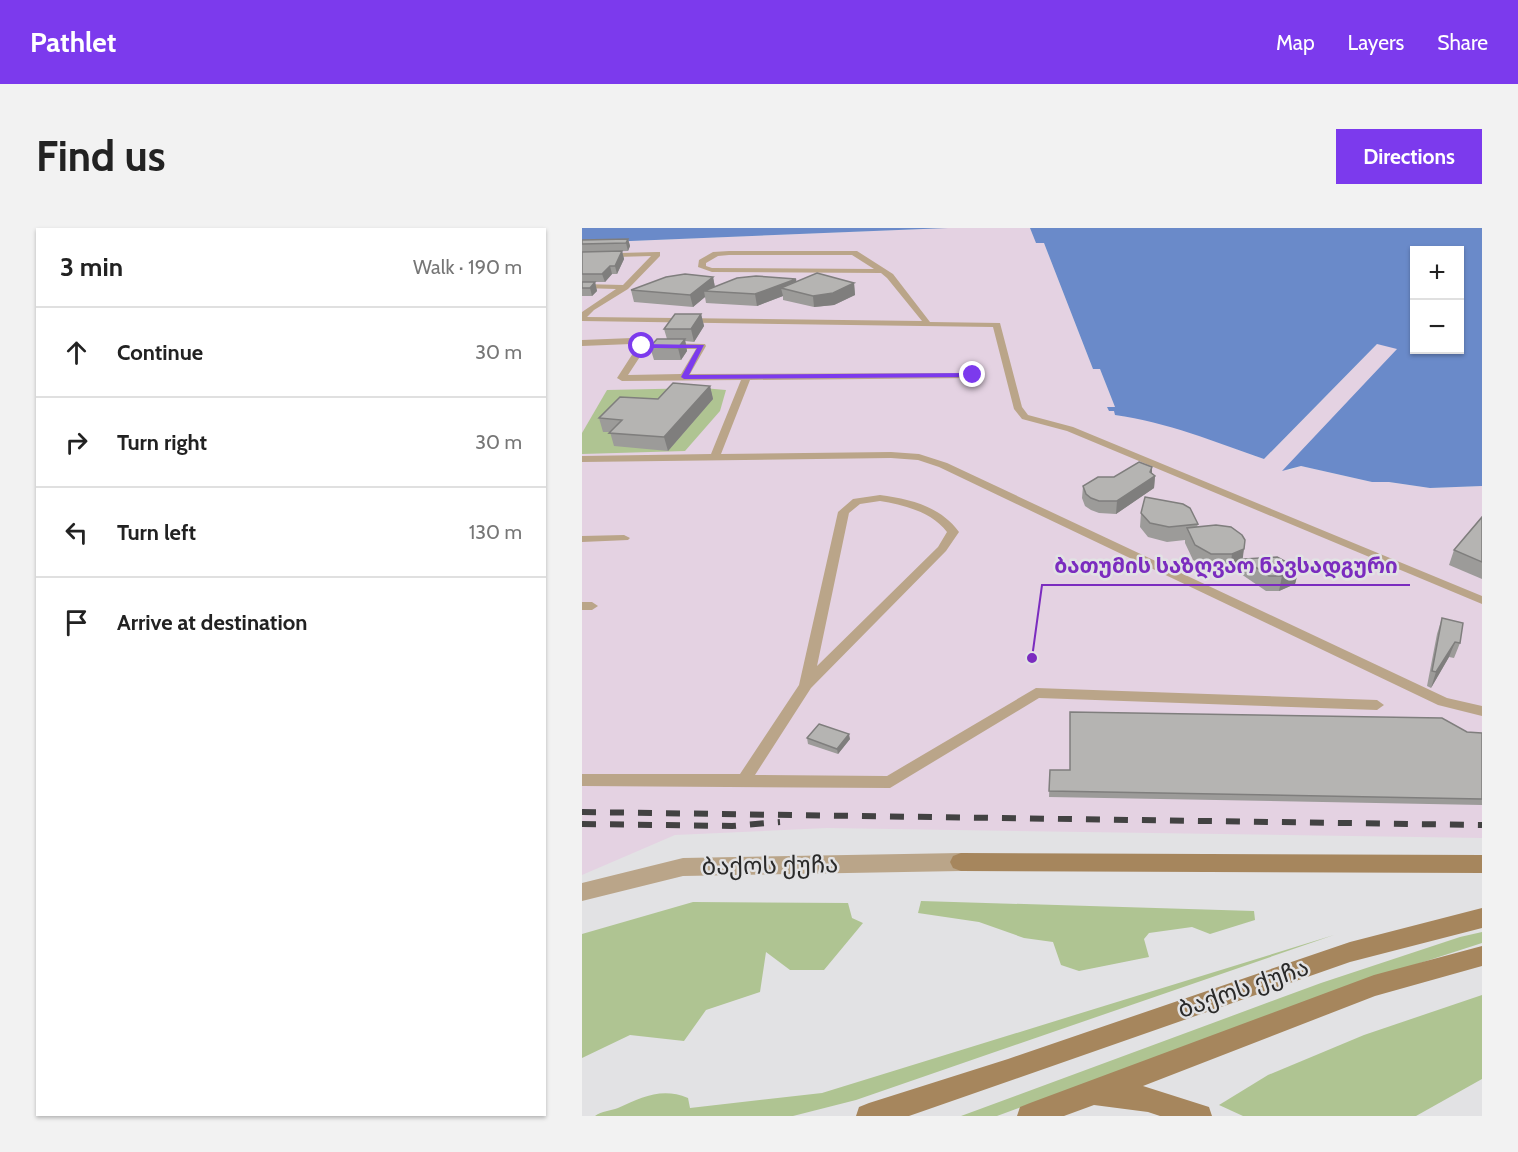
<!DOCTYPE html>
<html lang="en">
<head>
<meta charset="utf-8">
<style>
	body { margin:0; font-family:Cabin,"Noto Sans Georgian",sans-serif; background:#f2f2f2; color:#222 }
	.controls { position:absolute; right:18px; top:18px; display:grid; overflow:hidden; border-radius:0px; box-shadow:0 2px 4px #0004 }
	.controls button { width:54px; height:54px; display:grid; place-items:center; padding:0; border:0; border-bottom:2px solid #e0e0e0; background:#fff; color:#222; font:30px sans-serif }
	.stop { position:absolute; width:18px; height:18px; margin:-14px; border:4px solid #7c3aed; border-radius:50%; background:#fff }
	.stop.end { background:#7c3aed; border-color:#fff; box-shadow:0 2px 6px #0008 }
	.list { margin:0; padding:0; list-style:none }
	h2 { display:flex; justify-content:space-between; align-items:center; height:78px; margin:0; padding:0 24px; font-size:26px }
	h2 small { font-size:20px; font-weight:400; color:#767676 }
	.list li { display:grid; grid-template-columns:39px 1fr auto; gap:18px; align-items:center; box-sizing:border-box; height:90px; padding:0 24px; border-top:2px solid #e0e0e0 }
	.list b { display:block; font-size:22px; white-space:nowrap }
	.list em { font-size:20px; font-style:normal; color:#767676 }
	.icon { flex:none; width:33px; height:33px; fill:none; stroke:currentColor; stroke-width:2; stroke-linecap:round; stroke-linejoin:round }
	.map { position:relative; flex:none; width:900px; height:888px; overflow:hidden; border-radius:0px }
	header { display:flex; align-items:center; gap:36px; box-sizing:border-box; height:84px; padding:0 30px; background:#7c3aed; color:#fff }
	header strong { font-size:28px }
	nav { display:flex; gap:33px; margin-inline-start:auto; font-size:21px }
	.intro { display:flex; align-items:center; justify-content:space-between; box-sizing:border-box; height:144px; padding:0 36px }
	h1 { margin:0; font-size:42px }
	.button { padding:15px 27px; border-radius:0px; background:#7c3aed; color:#fff; font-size:21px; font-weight:700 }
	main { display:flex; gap:36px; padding:0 36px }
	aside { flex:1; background:#fff; border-radius:0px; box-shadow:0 2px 4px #0004 }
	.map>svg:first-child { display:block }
	.industrial { fill:#e4d2e2 }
	.green { fill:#afc492 }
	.water { fill:#6a8ac9; fill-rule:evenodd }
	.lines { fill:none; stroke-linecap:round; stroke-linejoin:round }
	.service { fill:#baa589; fill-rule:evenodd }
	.minor { fill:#baa589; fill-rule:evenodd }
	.secondary { fill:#a6865d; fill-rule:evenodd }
	.rail { stroke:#424242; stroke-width:6; stroke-dasharray:14 14; stroke-linecap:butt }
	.wall { fill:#9c9b99 }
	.shaded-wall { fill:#7f7e7d }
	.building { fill:#b5b4b2; stroke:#7f7e7d; stroke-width:1.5 }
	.route { fill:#7c3aed }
	.labels { text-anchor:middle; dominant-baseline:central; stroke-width:5; stroke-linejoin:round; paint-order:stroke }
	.near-street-label { font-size:24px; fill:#2a2a2a; stroke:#e2e2e4 }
	.leader { fill:none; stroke:#7b2cbf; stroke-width:2 }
	.callout-dot { fill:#7b2cbf; stroke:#e2e2e4; stroke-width:2 }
	.callout-label { font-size:21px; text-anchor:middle; font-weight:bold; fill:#7b2cbf; stroke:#e2e2e4; stroke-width:5; stroke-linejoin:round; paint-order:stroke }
</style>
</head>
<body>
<header>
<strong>Pathlet</strong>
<nav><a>Map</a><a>Layers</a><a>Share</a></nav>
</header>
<div class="intro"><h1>Find us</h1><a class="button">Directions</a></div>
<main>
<aside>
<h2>3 min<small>Walk · 190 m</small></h2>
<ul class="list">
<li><svg class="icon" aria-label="ahead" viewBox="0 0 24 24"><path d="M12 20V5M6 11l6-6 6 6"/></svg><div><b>Continue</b></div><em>30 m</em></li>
<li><svg class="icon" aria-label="right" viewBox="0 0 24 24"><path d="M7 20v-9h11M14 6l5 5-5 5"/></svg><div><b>Turn right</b></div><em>30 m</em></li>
<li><svg class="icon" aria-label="left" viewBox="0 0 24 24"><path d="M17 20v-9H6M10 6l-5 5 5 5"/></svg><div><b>Turn left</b></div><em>130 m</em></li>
<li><svg class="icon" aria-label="arrive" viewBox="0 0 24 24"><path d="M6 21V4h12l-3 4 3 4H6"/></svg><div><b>Arrive at destination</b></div></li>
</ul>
</aside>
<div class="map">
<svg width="900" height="888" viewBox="0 0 900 888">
	<rect width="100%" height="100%" fill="#e2e2e4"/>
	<path class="industrial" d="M366,0h82l6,15h8l49,126h7l15,38v8l29,4 34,9 86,31 113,-115 21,4 -111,123 14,-5 71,16h17l41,6 52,-2v352l-655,-10 -152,7 -93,40v-632z"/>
	<g class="green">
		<path d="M121,160l23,2 -6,21 -35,40 -103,3v-21l25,-43z"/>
		<path d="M339,673l333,10 1,9 -45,14 -18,-7 -43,6 -5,6 5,18 -70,14 -18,-6 -8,-23 -29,-4 -45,-16 -61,-9z"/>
		<path d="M111,674l155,1 4,15 11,5 -39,47h-34l-24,-18 -6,40 -54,18 -22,31 -54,-6 -48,23v-124z"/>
		<path d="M900,704v11l-105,34 -380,139h-36l360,-133 139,-46z"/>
		<path d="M752,707l-478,165 -63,16h-198c7,-5 15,-5 23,-8 24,-11 44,-21 70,-10l2,10 132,-15z"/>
		<path d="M900,767v84l-66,37h-173l-24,-11 49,-30 96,-40z"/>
	</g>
	<g class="water">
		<path d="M0,0h366l-366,15z"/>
		<path d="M448,0h452v258l-52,2 -41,-6h-17l-71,-16 -19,5 115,-122 -20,-5 -113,115c-49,-17 -97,-37 -149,-44l-1,-4h-5l-2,-4h8l-15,-38h-7l-49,-126h-8zM832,22h46v100h-46z"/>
	</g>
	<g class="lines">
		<g class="service">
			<path d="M147,23h128l36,23 37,48 70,1 22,84 6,8 45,12 409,169v8l-415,-173 -45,-12 -8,-10 -21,-82 -411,-6v-9l34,-23 -34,-1v-4l41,1 28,-29 -69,2v-4l75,-2h3v4l-32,33 -34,21 -7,7 335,4 -35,-43 -6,-5 -169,-1 -14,-5 1,-7 14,-8zM147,27h123l22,14 -162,-1 -6,-2v-3l12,-7z"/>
			<path d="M50,110l12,5 61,1 1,2 -16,28 286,-1 2,2 -5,3 -223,2 -29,74 170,-2 28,2 28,9 500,235 35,8v10l-44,-11 -499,-238 -21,-7 -27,-2 -309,4v-6l129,-2 30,-74 -119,1 -5,-3 20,-31 -6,-3 -49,2v-6zM63,121h51l-15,25 -53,1z"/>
			<path d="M298,267c30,4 60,11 79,37l-13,19 -135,137 -56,87 132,1 149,-88 341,12 7,5 -7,5 -338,-12 -149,90 -308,-2v-12h158l59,-89 39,-173 15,-13zM298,273c24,4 52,11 67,31l-9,15 -121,119 32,-153 11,-9z"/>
			<path d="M42,307l6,3 -2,2 -46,2v-6z"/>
			<path d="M0,374h10l6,4 -6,4h-10z"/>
		</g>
		<path class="minor" d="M379,625l8,3 3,6 -3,6 -8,3 -278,5 -101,25v-18l101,-25z"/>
		<g class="secondary">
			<path d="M379,625l521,2v18l-521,-2 -8,-3 -3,-6 3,-6z"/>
			<path d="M900,680v20l-132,34 -441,154h-53l3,-9 10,-4 139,-44 342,-117z"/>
			<path d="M900,718v20l-107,30 -232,90 66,21 3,9h-52l-12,-4 -54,-7 -30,11h-47l3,-9 10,-4 344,-128z"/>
		</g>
		<g class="rail">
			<path d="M0,584l900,13"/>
			<path d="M0,596l150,2 48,-4"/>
		</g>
	</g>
	<g class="wall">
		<path d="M46,11l2,7 -2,5 -31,1 25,-1 2,8 -7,15h-5l-7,8h-10l2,9 -5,5h-10v-56z"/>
		<path d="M131,49l2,10 81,-5 58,1 1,12 -21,10 -20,2 -31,-7v-4l-26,10 -51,-3 -1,-6 -12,10 -59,-5 -3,-12z"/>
		<path d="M119,86l3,12 -10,16 -9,-1 2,10 -6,9h-27l-4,-13 17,-8 -3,-10z"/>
		<path d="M128,158l3,13 -45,52 -54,-5 -4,-14h-7l-4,-14 59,-19z"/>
		<path d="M570,239v6l3,3 -1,12 -38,26 -17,-1 -8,-3 -6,-4 -3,-8 1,-12z"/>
		<path d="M559,285l57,11 -1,3 19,-2 26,39 -12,5 -21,-1 -16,-8 -8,-17v-3l-18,2 -19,-5 -8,-10z"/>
		<path d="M900,289v62l-33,-14 5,-15z"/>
		<path d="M661,331l56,10 -4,15 -16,7h-13l-25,-17z"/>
		<path d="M860,390l18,25 -6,15 -5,-1 -18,31 -4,-2 10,-52z"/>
		<path d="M885,504l15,1v72l-433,-8 1,-27h20z"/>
		<path d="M225,510l43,1 -12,15 -30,-10z"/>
	</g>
	<g class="shaded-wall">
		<path d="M46,11l2,7 -2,5 -2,-8z"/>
		<path d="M40,23l2,8 -7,15 -2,-8z"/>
		<path d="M28,38l2,8 -7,8 -3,-8z"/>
		<path d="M131,49l2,11 -11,3 1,6 -12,10 -3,-12z"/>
		<path d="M214,51l2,12 -17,-3 2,8 -26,10 -2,-12z"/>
		<path d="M13,54l2,9 -5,5 -2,-8z"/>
		<path d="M272,55l1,12 -21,10 -20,2 -1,-11z"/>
		<path d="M119,86l3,12 -10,16 -3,-13z"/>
		<path d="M103,111l2,12 -6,9 -3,-12z"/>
		<path d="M128,158l3,13 -45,52 -4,-14z"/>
		<path d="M570,239v11l3,-2 -1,12 -38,26 1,-13 33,-29z"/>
		<path d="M662,321l-2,15 -12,5 2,-15z"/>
		<path d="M717,341l-4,15 -16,7 3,-15z"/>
		<path d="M873,414l-6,15 -18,31 5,-16z"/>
		<path d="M267,506l1,5 -12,15 -1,-5z"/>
	</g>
	<g class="building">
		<path d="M46,11l-2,4 -44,1v-4z"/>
		<path d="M40,23l-7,15h-5l-8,8h-20v-22z"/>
		<path d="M235,45l37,10 -21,10 -20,3 -32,-8z"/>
		<path d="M103,46l28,3 -23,18 -59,-5 35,-13z"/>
		<path d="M174,48l40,3 -41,15 -51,-3 33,-13z"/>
		<path d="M0,54h13l-5,6h-8z"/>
		<path d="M93,86h26l-10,15h-27z"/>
		<path d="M75,111h28l-7,9 -28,-1z"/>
		<path d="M91,155l37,3 -46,51 -55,-4 13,-13 -23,-2 21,-21 38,2z"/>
		<path d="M557,234l13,5 -2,5 5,4 -38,25h-18l-8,-3 -5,-4 -3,-8 15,-9h16z"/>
		<path d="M563,269l38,7 7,4 8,16 -29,3 -19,-4 -9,-10z"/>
		<path d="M900,289v45l-28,-12z"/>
		<path d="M634,297l15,2 11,8 3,5 -1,9 -12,5h-21l-16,-9 -8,-17z"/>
		<path d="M695,329l22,12 -17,7h-13l-26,-17z"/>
		<path d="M860,390l21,5 -3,20 -5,-1 -19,30 -4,-1z"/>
		<path d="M488,484l372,6 25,14 15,1v66l-433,-8 1,-21h20z"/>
		<path d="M237,496l30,10 -12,15 -30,-11z"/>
	</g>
	<path class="route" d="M60,116l62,1 -15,30 284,-2 3,2 -3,2 -289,2 -3,-2 16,-29h-57z"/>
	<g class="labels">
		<g class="near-street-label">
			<text transform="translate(188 637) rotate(-1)">ბაქოს ქუჩა</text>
			<text transform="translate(661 760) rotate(-19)">ბაქოს ქუჩა</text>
		</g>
	</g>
	<path class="leader" d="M450 430L460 357H828"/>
	<circle class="callout-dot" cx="450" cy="430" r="6"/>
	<g class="callout-label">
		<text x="644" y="345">ბათუმის საზღვაო ნავსადგური</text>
	</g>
</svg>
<div class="controls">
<button>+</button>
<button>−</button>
</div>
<div class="stop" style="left:60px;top:118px"></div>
<div class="stop end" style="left:391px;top:147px"></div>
</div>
</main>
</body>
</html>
